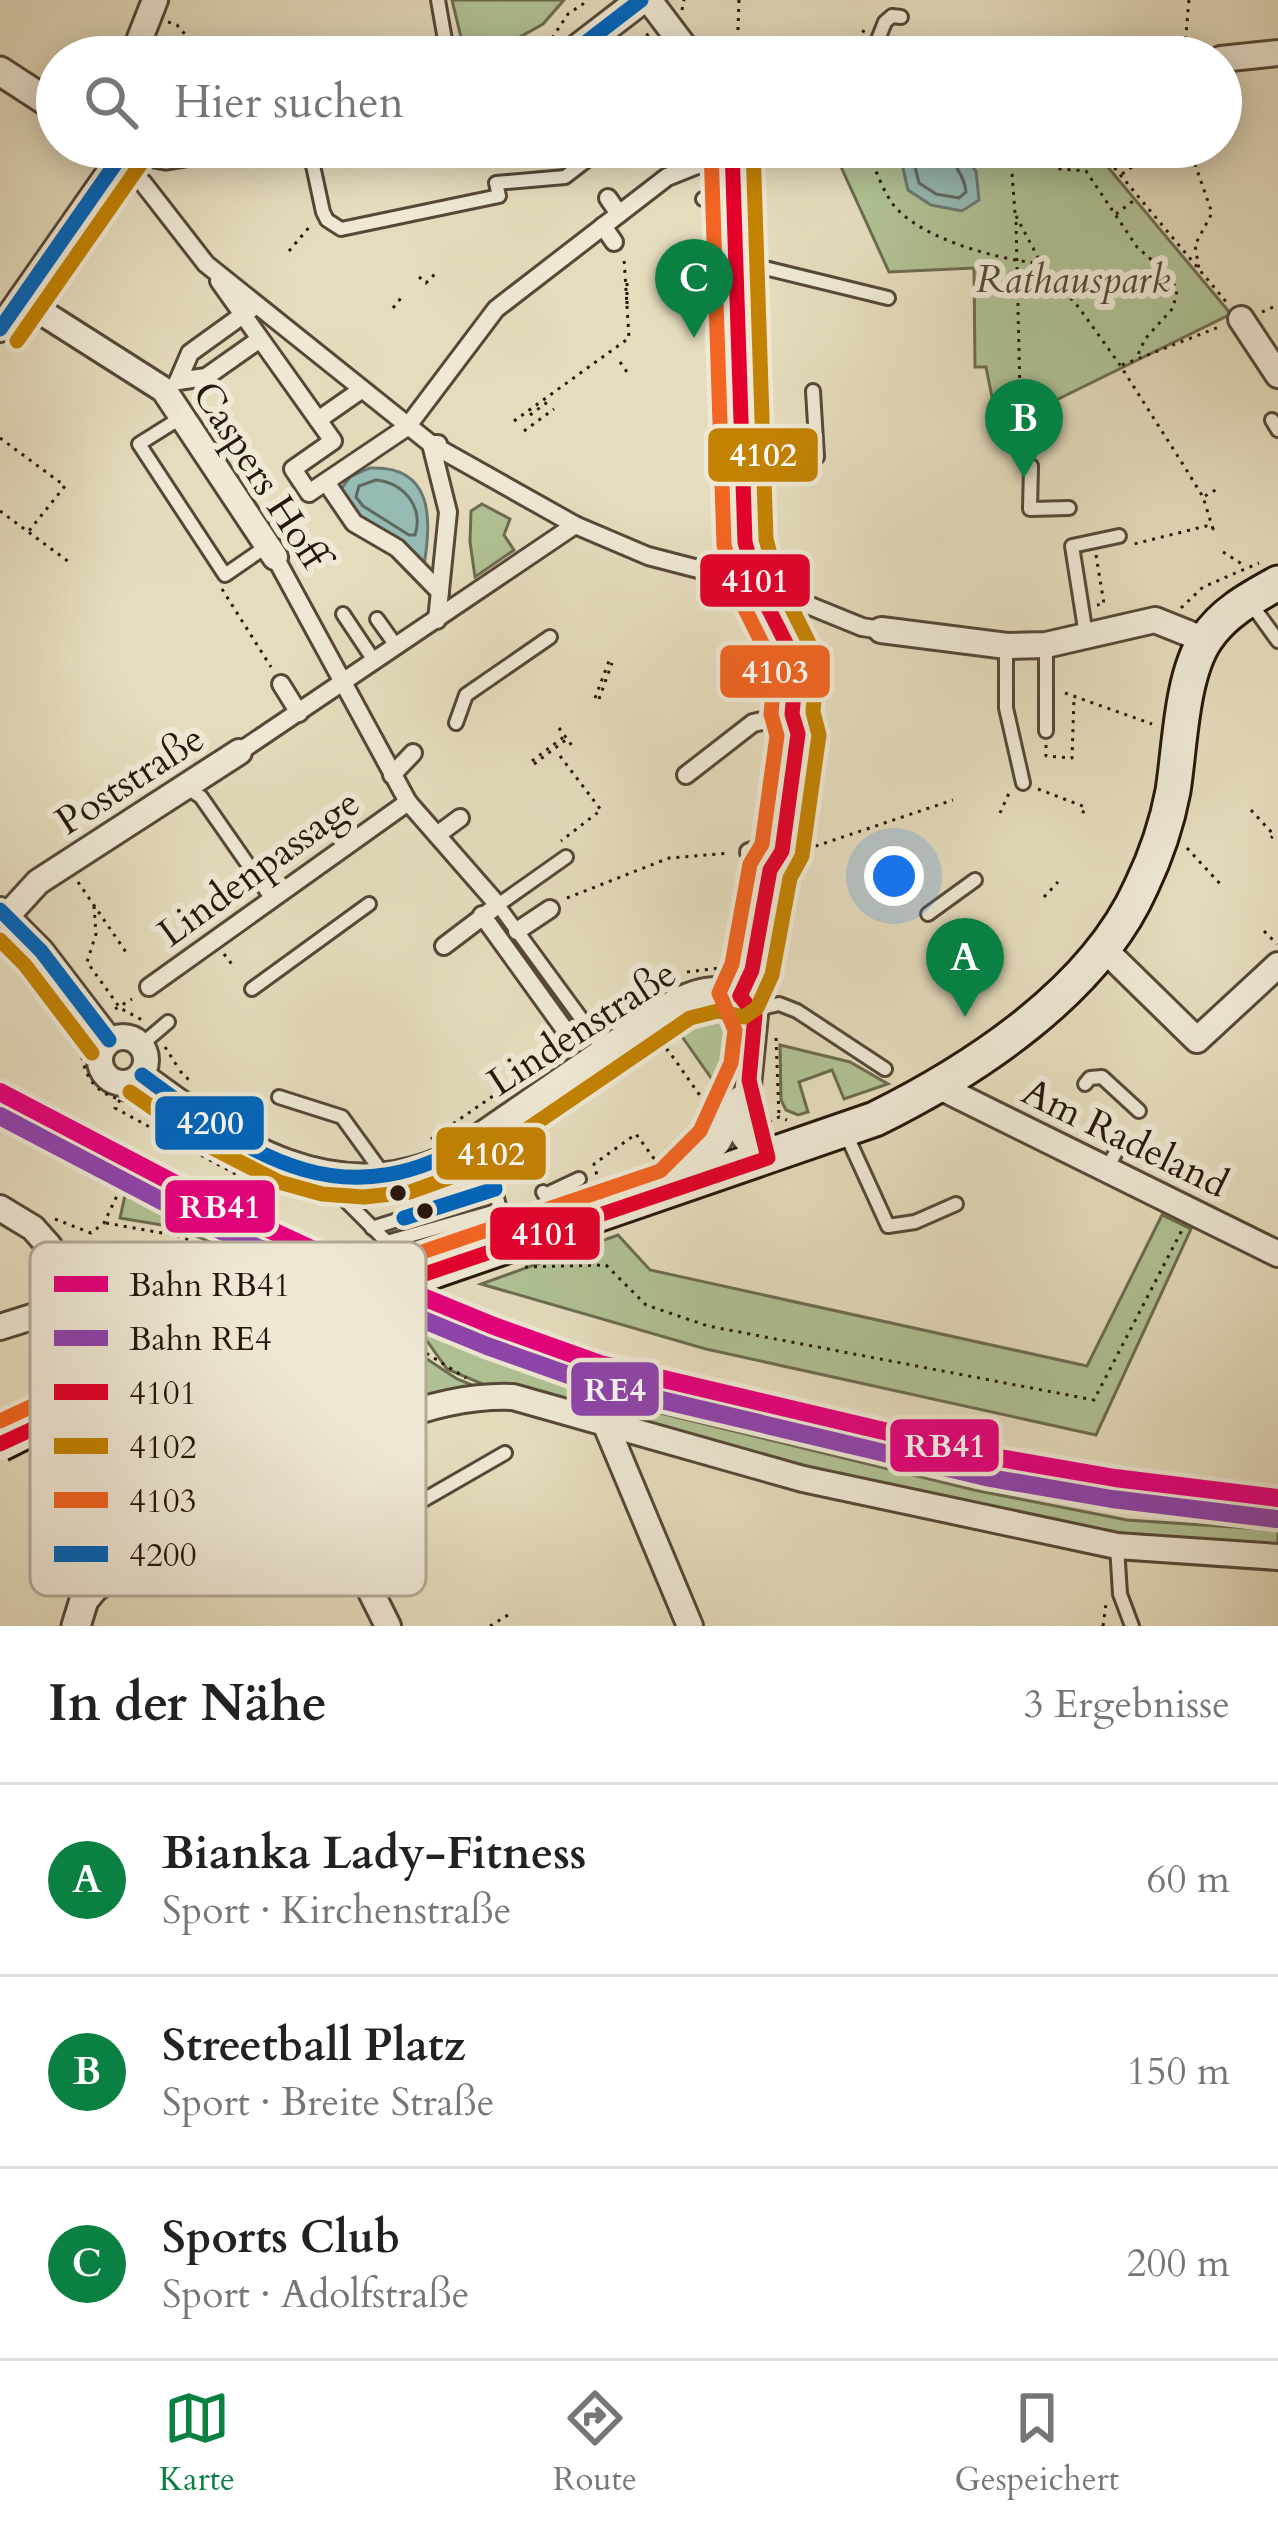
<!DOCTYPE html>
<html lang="de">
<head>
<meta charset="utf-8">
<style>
	body { margin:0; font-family:Cardo,serif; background:#f2f2f2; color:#222 }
	.you { position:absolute; left:894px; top:876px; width:42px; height:42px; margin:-30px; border:9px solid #fff; border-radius:50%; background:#1a73e8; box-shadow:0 0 0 18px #1a73e833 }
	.badge { display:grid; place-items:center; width:78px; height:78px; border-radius:50%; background:#0b8043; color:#fff; font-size:39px; font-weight:700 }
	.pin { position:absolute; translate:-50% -99px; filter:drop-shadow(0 3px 6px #0008) }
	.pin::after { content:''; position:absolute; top:63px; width:42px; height:36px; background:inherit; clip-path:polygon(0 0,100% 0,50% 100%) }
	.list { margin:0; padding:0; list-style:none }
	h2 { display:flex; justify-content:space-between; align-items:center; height:156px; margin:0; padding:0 48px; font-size:51px }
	h2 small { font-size:39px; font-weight:400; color:#767676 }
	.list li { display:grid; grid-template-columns:78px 1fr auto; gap:36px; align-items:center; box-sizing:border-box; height:192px; padding:0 48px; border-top:3px solid #e0e0e0 }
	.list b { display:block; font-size:45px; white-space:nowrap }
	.list p { margin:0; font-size:39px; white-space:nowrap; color:#767676 }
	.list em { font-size:39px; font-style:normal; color:#767676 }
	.icon { flex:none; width:66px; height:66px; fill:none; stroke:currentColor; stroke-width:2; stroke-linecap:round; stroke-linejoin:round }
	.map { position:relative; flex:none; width:1278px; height:1626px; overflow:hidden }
	.search { position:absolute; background:#fff; box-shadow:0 6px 30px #0003; left:36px; right:36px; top:36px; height:132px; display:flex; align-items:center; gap:30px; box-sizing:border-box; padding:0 42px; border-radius:66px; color:#767676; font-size:45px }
	.sheet { height:732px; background:#fff }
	nav { display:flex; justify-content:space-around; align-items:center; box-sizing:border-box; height:168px; border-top:3px solid #e0e0e0; background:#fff; font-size:33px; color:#767676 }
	nav a { display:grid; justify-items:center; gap:6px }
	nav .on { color:#0b8043 }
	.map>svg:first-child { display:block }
	.green { fill:#b0c295; stroke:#6c6c50; stroke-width:3 }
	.water { fill:#96bbb5; stroke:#6a7971; stroke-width:3 }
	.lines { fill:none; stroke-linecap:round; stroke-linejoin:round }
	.shore { stroke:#5e6960; stroke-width:3 }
	.service-casing { stroke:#564837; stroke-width:18 }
	.pedestrian-casing { stroke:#564837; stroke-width:22 }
	.minor-casing { stroke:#564837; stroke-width:30 }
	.tertiary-casing { stroke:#564837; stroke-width:33 }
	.secondary-casing { stroke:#27170a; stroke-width:39 }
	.path { stroke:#27170a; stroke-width:3; stroke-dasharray:3 6; stroke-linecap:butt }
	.service { stroke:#eee8d4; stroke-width:12 }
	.pedestrian { stroke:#eee8d4; stroke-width:16 }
	.minor { stroke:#eee8d4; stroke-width:24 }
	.tertiary { stroke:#eee8d4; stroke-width:27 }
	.secondary { stroke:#eee8d4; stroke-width:33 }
	.rail-casing { stroke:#27170a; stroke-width:10 }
	.rail { stroke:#eee8d4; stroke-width:6; stroke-dasharray:18; stroke-linecap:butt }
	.secondary-bridge-casing { stroke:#27170a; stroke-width:39; stroke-linecap:butt }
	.secondary-bridge { stroke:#eee8d4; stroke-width:33 }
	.bus-1-casing { stroke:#eee8d4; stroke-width:24 }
	.bus-2-casing { stroke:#eee8d4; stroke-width:24 }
	.bus-3-casing { stroke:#eee8d4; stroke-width:24 }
	.bus-4-casing { stroke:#eee8d4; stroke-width:24 }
	.bus-1 { stroke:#e4002b; stroke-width:15 }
	.bus-2 { stroke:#c38202; stroke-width:15 }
	.bus-3 { stroke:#f26522; stroke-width:15 }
	.bus-4 { stroke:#0065bd; stroke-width:15 }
	.rail-1-casing { stroke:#eee8d4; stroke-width:27 }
	.rail-2-casing { stroke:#eee8d4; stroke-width:27 }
	.rail-1 { stroke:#e5007d; stroke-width:18 }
	.rail-2 { stroke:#8e44ad; stroke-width:18 }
	.bus-dot { fill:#27170a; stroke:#eee8d4; stroke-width:4.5 }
	.labels { text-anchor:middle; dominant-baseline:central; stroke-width:12; stroke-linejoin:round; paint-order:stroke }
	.park-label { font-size:39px; font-style:italic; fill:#504a34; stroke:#eee8d4 }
	.street-label { font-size:39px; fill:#27170a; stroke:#eee8d4 }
	.key { fill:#eee8d4; stroke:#b2a997; stroke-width:3 }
	.key-label { font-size:33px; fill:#27170a }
	.line-badge { stroke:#eee8d4; stroke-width:4.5 }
	.badge-label { font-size:33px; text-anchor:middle; font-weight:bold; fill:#fff }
</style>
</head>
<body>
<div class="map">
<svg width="1278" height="1626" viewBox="0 0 1278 1626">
	<rect width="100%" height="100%" fill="#e5dcbd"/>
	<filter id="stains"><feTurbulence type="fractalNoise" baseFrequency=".00167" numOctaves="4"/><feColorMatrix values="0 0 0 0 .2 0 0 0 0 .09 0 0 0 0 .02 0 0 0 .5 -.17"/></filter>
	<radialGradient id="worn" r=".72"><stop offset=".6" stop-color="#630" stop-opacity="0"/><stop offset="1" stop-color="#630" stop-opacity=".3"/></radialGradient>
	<g class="green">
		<path d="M452,0h112l-21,24 -25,14 -53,16z"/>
		<path d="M832,147h259l140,167 -189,93h-48l-8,-40h-11l-1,-99 -85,4z"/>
		<path d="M482,504l28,15 -6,16 10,15 -39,27 -5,-35 1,-31z"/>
		<path d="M705,1005l18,1 9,15 -2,84 -61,-87 13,-8z"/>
		<path d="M780,1045l70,17 38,22 -44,15 -12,-29 -33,12 9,30 -10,3 -12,-5 -5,-10z"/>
		<path d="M126,1191l107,55 -3,4 -56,-23 -54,-9z"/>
		<path d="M1162,1215l29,14 -95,206 -390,-86 -225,-65 137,-49 32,35 437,96z"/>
		<path d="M415,1324l196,77 363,89 153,30 151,10v27l-161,-11 -604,-149 -66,-28z"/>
		<path d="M409,1347l48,32 18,7 -78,24 13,-24z"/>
	</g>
	<g class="water">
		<path d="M909,147h48l19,24 3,29 -17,11 -31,-6 -23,-15 -7,-31z"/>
		<path d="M370,468c63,-3 62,51 54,97l-70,-50 -16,-22 12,-16z"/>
	</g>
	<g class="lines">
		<g class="shore">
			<path d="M918,147l-4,16 5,20 17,11 23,4 7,-6c-1,-18 -16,-28 -17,-45"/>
			<path d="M376,480c28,3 48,27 39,55h-6l-46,-29 -7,-9 3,-11z"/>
		</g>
		<defs>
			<g id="service">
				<path d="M438,0l10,57"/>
				<path d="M871,57l14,-35 7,-6 9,1"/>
				<path d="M309,147l14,65 4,8 14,9 158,-33 -3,-13 69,-6 39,-30"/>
				<path d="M703,199l31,-16"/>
				<path d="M736,261l152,37"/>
				<path d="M182,417l-43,27 86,131 42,-29"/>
				<path d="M1272,420l6,10"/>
				<path d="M1031,466l-1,43 39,-1"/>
				<path d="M743,467l74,-10 -4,-66"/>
				<path d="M745,542l11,42 41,81 -5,49 -11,22 -17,111 6,23"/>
				<path d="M1249,601l29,40"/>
				<path d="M343,614l32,48"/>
				<path d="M377,619l20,28"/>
				<path d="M1086,635l-14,-89 47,-10"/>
				<path d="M1006,647v61l17,75"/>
				<path d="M456,723l10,-28 84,-58"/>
				<path d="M1046,731v-86"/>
				<path d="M186,787l15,10 71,102"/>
				<path d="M566,857l-68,48 107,146"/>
				<path d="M928,914l47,-34"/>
				<path d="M252,989l117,-85"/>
				<path d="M740,996l12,-26 18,-100 12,-19 16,-117 -6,-19"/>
				<path d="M753,1010l26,-6 18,7 88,58"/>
				<path d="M141,1045l27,-23"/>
				<path d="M1085,1084l5,-6 12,-1 37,34"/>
				<path d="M279,1097l63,20 42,58"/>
				<path d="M495,1127l14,19"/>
				<path d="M846,1134l42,92 27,-4 41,-18"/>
				<path d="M1107,1169l12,-23"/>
				<path d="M321,1176l66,66 113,-32 -18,-74"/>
				<path d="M543,1192l2,3 34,-16"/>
				<path d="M372,1228l123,-39"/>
				<path d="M347,1544l158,-91"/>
				<path d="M1117,1546l3,48 12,32"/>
			</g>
			<g id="pedestrian">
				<path d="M143,183l63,81 225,180 144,81 73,31 108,28 106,43 19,3"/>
				<path d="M608,198l11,16"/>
				<path d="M603,226l11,16"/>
				<path d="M219,281l114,160 -40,28 16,24 98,-66 89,-118 171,-132 50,-20"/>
				<path d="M178,381l12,-28 61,-44"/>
				<path d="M178,381l28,-4 54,-38"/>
				<path d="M318,420l43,-30"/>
				<path d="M326,482l28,41 43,25 43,44"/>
				<path d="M275,557l133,245 90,103 -54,41"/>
				<path d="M437,620l11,-108 -17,-68h7"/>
				<path d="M281,684l18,29"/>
				<path d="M239,752l336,-227"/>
				<path d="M392,775l21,-22"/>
				<path d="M686,775l67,-52 39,-9"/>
				<path d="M437,835l23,-17"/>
				<path d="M749,852l15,-5 26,7"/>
				<path d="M482,915l83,115"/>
				<path d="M517,931l33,-22"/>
				<path d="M149,987l259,-185"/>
			</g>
			<g id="minor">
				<path d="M649,0l43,57"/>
				<path d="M135,51l20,-51"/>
				<path d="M1221,59l57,-6"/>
				<path d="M732,147l13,395"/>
				<path d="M21,299l143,91 111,167"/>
				<path d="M1241,319l37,56"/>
				<path d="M0,329l125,-179"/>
				<path d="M881,630l126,16 39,-1 109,-25 50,20"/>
				<path d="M0,910l41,41 68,89"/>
				<path d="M7,916l31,-34 201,-130"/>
				<path d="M1103,948l94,92 81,-75"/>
				<circle cx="123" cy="1060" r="23"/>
				<path d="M142,1075c94,70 191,136 309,81l219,-151c30,-17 67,-26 85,10l-12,120 10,14 15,9"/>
				<path d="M940,1087l338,167"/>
				<path d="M681,1182l37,-40 22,-43"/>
				<path d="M0,1208l33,20 16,18 16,269 23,42 19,21"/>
				<path d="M0,1327l54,-17"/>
				<path d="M605,1423l85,203"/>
				<path d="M306,1462l82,164"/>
				<path d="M223,1469l53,12c71,-44 152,-87 237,-84l290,82 314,67 161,11"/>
			</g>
			<g id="tertiary">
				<path d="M567,57l74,-57"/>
				<path d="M0,71l57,37"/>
				<path d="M120,147l46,8 50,-8"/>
				<path d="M76,1626l8,-26 10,-12c27,-21 59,-34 86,-56 60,-48 54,-120 32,-186"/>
			</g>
			<g id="secondary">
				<path d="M434,1271l441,-152c99,-49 219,-127 266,-232 14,-29 26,-64 32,-96 7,-44 8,-115 33,-152 18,-27 45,-41 72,-56"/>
				<path d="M78,1405l134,-59 106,-37"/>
			</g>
		</defs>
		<use href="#service" class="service-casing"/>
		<use href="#pedestrian" class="pedestrian-casing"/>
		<use href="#minor" class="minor-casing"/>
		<use href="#tertiary" class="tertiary-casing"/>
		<use href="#secondary" class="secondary-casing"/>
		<g class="path">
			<path d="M682,10l2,-10"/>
			<path d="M168,22l9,3 28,32"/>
			<path d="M552,38l16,-24 21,-14"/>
			<path d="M713,48l6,9"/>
			<path d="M617,57l33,-24"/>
			<path d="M737,57l2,-57"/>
			<path d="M851,57l13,-27"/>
			<path d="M1184,57l5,-57"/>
			<path d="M81,147l8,13"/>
			<path d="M865,147c9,17 15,37 25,53 23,37 108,60 149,63"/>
			<path d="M1010,147l5,66"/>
			<path d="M1042,147l18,22 26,2 51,76 33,29 7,15 -4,17 -28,31 -9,20"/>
			<path d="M1097,147l131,157"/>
			<path d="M1189,147l23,66 -17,32 4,24"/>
			<path d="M490,156l13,-9"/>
			<path d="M233,162l62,-11"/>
			<path d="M1122,174l39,-27"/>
			<path d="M1116,214l21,-16"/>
			<path d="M1016,216l25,47 39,46 40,56 64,101 19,31 10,32 -7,-3 -72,18"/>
			<path d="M1016,222l4,171 9,59"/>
			<path d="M289,251l22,-26"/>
			<path d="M419,277l7,6 12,-12"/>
			<path d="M627,283v21"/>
			<path d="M393,308l8,-10"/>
			<path d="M1262,312l16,-7"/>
			<path d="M620,362l7,10"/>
			<path d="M1122,365l97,-38"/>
			<path d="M530,415l19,-14"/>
			<path d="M514,421l115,-83 -5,-80"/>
			<path d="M524,431l30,-22"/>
			<path d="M0,438l65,48 -37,46"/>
			<path d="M1205,496l14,-8"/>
			<path d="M0,511l69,51"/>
			<path d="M1223,552l19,12"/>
			<path d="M1096,555l8,49 -7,1"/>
			<path d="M222,589l49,78"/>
			<path d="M1181,608l22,-21 56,-24"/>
			<path d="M1065,693l87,31"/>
			<path d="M595,698l14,-37"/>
			<path d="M599,699l13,-36"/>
			<path d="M559,728l14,19"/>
			<path d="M1046,745v11l26,2 2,-60"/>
			<path d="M560,756l41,54 -40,31"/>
			<path d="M532,761l33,-25"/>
			<path d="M534,764l33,-25"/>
			<path d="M1038,789l47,18 -4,11"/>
			<path d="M1251,810l23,25 -3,3"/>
			<path d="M1000,813l9,-20"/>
			<path d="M1187,848l35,38"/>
			<path d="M807,849l146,-49"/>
			<path d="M78,882l50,73"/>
			<path d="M1044,897l14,-15"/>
			<path d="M567,898l102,-40 61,-5"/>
			<path d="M94,906l2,28 -9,28 33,46 24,13"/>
			<path d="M1264,931l13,13"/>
			<path d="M224,954l10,13"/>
			<path d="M687,972l49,-6"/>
			<path d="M115,1009l17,-10"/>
			<path d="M604,1020l23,-14"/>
			<path d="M776,1038l3,79"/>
			<path d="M79,1039c6,54 23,56 70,69"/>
			<path d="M165,1047l14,22"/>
			<path d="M639,1053l29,-3 40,57"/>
			<path d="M180,1071l12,12"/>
			<path d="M120,1100l-5,8 159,87 3,-12"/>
			<path d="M769,1122l10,-5 8,3"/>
			<path d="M178,1126l-3,5 24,12"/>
			<path d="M431,1139l130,-90"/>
			<path d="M599,1183l-5,-19 42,-30 22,30"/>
			<path d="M278,1190l15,7 8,-6"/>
			<path d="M55,1219l36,14 13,-10 19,-40 124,67 35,24"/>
			<path d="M106,1223l73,13 61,26 6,-11"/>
			<path d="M525,1267l81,-2 40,40 62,21 386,74 88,-170"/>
			<path d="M258,1302l-5,-22 29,-6 16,15"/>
			<path d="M373,1320l93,58"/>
			<path d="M395,1335c12,20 19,36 8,58"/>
			<path d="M76,1355l25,2 4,6"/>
			<path d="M179,1389l12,4 6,-3"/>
			<path d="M191,1393l9,8"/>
			<path d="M82,1439l7,-5 11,11 10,-6 -2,-15"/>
			<path d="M251,1453l4,-48 -4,-31"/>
			<path d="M102,1535l26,2"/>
			<path d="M490,1626l18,-11"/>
			<path d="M1103,1626l3,-22"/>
		</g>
		<use href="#service" class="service"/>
		<use href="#pedestrian" class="pedestrian"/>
		<use href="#minor" class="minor"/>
		<use href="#tertiary" class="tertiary"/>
		<use href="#secondary" class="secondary"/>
		<defs>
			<path id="rail" d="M0,1087l68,43"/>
		</defs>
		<use href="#rail" class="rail-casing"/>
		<use href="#rail" class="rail"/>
		<defs>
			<g id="secondary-bridge">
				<path d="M318,1309l116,-38"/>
				<path d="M0,1444l78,-39"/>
			</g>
		</defs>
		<use href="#secondary-bridge" class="secondary-bridge-casing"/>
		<use href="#secondary-bridge" class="secondary-bridge"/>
		<defs>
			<g id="bus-1">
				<path d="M732,147l13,395 11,42 41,81 -5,49 6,20 -16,117 -12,19 -18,100 -12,26"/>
				<path d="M0,1444l212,-98 556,-188 -19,-78 6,-65 -15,-19"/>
			</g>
			<g id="bus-2">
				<path d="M17,341l125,-179 4,-15"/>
				<path d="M0,940l25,25 67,88"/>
				<path d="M130,1092l73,51 76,39 43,12 42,3 46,-5 53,-19 227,-155 28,-7 26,6 13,-9 15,-33 18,-97 12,-22 17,-121 -6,-23 4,-53 -41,-82 -10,-38 -13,-392"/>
			</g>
			<path id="bus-3" d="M0,1421l205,-95 455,-155 40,-40 31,-68 4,-33 -16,-37 13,-29 18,-100 12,-20 15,-108 -6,-22 4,-45 -39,-78 -12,-46 -13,-397"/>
			<g id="bus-4">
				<path d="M567,57l74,-57"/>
				<path d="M0,329l125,-179 41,5 50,-8"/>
				<path d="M0,910l41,41 68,89"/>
				<path d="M142,1075c114,85 204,147 340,61l13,53 -91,29"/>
			</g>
		</defs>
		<use href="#bus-1" class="bus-1-casing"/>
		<use href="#bus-2" class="bus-2-casing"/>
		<use href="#bus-3" class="bus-3-casing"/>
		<use href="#bus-4" class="bus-4-casing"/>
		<use href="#bus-1" class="bus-1"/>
		<use href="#bus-2" class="bus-2"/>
		<use href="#bus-3" class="bus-3"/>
		<use href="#bus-4" class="bus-4"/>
		<defs>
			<path id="rail-1" d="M0,1092l208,109 142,66 144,59 106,38 394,93 121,21 163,20"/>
			<path id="rail-2" d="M0,1116l198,104 143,66 146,60 107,38 396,94 122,21 164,20"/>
		</defs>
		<use href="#rail-1" class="rail-1-casing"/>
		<use href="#rail-2" class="rail-2-casing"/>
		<use href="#rail-1" class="rail-1"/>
		<use href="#rail-2" class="rail-2"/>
	</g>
	<g class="bus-dot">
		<circle cx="398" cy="1193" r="10"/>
		<circle cx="425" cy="1211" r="10"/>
	</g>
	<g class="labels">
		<g class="park-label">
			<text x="1073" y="279">Rathauspark</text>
		</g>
		<g class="street-label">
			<text transform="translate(260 475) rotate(57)">Caspers Hoff</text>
			<text transform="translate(130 780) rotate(-33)">Poststraße</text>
			<text transform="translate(259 868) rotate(-36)">Lindenpassage</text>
			<text transform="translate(582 1028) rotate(-33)">Lindenstraße</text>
			<text transform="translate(1125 1138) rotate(26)">Am Radeland</text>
		</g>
	</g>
	<rect x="30" y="1242" width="396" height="354" rx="18" class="key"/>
	<rect x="54" y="1276" width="54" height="16" fill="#e5007d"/>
	<rect x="54" y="1330" width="54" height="16" fill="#8e44ad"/>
	<rect x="54" y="1384" width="54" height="16" fill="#e4002b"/>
	<rect x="54" y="1438" width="54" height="16" fill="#c38202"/>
	<rect x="54" y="1492" width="54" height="16" fill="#f26522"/>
	<rect x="54" y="1546" width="54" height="16" fill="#0065bd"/>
	<g class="key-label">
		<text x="129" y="1296">Bahn RB41</text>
		<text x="129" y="1350">Bahn RE4</text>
		<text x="129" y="1404">4101</text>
		<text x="129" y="1458">4102</text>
		<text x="129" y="1512">4103</text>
		<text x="129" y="1566">4200</text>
	</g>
	<g class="line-badge">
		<rect x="706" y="426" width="114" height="58" rx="12" fill="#c38202"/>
		<rect x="698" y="552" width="114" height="57" rx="12" fill="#e4002b"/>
		<rect x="718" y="643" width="114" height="57" rx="12" fill="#f26522"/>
		<rect x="153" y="1094" width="113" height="58" rx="12" fill="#0065bd"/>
		<rect x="434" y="1125" width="114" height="57" rx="12" fill="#c38202"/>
		<rect x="163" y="1178" width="114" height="57" rx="12" fill="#e5007d"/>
		<rect x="488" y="1205" width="114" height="57" rx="12" fill="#e4002b"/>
		<rect x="569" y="1360" width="92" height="58" rx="12" fill="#8e44ad"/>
		<rect x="888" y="1417" width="113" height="57" rx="12" fill="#e5007d"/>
	</g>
	<g class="badge-label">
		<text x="763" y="466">4102</text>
		<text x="755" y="592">4101</text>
		<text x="775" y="683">4103</text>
		<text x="210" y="1134">4200</text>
		<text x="491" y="1165">4102</text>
		<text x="220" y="1218">RB41</text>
		<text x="545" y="1245">4101</text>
		<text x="615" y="1401">RE4</text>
		<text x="945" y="1457">RB41</text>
	</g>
	<rect width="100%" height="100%" filter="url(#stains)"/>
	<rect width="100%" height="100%" fill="url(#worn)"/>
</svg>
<div class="you"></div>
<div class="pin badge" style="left:965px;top:1017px">A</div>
<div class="pin badge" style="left:1024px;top:478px">B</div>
<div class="pin badge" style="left:694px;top:338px">C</div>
<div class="search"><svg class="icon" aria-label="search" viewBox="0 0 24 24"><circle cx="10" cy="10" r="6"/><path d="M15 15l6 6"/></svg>Hier suchen</div>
</div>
<section class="sheet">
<h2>In der Nähe<small>3 Ergebnisse</small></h2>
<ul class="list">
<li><span class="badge">A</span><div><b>Bianka Lady-Fitness</b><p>Sport · Kirchenstraße</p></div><em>60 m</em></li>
<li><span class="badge">B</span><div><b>Streetball Platz</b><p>Sport · Breite Straße</p></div><em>150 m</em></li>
<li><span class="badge">C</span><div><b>Sports Club</b><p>Sport · Adolfstraße</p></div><em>200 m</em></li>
</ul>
</section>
<nav>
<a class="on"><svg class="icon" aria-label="map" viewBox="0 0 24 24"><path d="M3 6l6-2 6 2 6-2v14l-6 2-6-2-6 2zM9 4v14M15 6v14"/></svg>Karte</a>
<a><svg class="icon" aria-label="directions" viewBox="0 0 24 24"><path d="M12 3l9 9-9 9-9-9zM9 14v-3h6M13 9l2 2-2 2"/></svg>Route</a>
<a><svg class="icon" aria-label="saved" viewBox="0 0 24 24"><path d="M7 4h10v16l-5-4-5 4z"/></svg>Gespeichert</a>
</nav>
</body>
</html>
